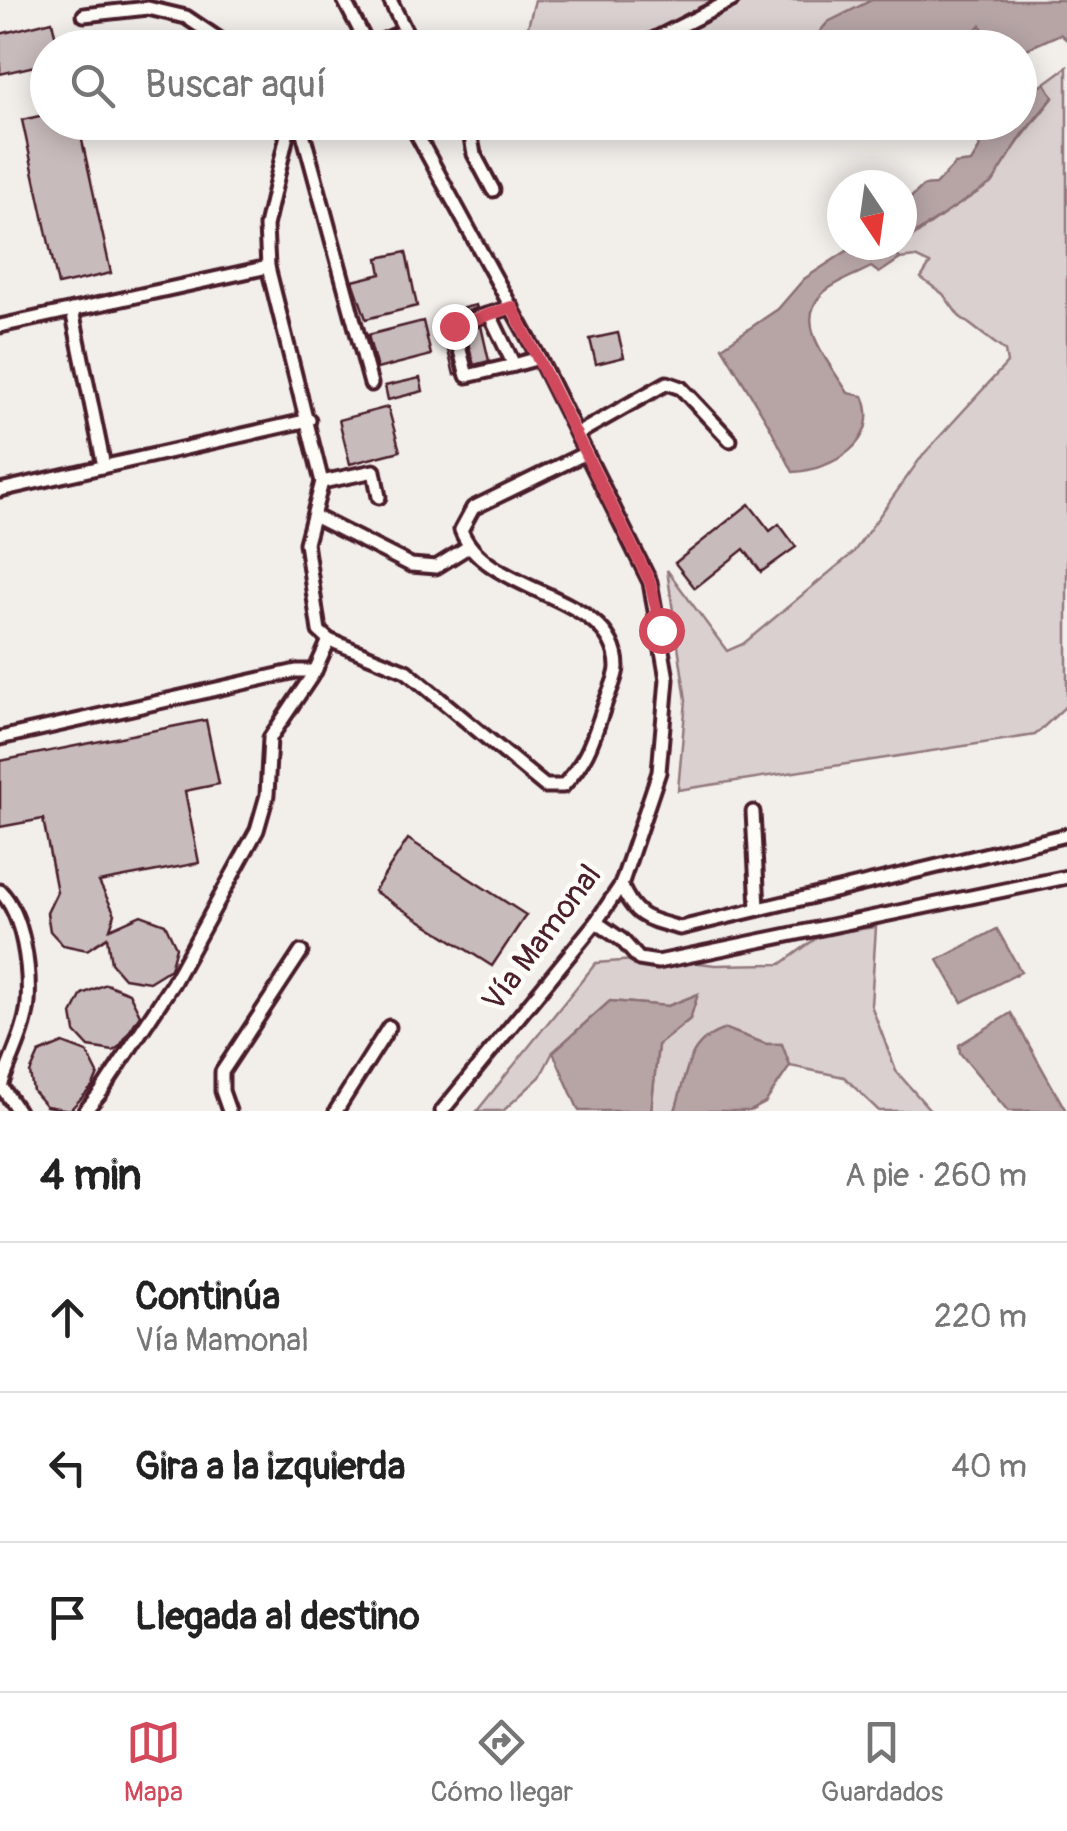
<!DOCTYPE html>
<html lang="es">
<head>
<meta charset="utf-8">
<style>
	body { margin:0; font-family:Pangolin,sans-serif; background:#f6f6f6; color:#222 }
	.compass { position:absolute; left:827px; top:170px; width:90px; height:90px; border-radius:50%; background:#fff; box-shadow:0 5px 25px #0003; rotate:167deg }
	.stop { position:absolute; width:30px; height:30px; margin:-22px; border:8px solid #d1495b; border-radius:50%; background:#fff }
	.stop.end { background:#d1495b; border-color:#fff; box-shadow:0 2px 10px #0008 }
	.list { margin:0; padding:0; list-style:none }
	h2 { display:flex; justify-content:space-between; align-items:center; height:130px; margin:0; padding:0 40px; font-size:42px }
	h2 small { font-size:32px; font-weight:400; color:#767676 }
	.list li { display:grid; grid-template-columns:65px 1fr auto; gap:30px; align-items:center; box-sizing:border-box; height:150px; padding:0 40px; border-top:2px solid #e0e0e0 }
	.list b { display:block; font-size:38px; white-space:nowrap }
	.list p { margin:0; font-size:32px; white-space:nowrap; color:#767676 }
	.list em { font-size:32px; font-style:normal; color:#767676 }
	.icon { flex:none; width:55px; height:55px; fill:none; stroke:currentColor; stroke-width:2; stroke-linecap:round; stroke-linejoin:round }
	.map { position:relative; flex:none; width:1067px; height:1111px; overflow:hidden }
	.search { position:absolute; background:#fff; box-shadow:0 5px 25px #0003; left:30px; right:30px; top:30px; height:110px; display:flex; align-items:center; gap:25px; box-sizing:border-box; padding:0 35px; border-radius:55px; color:#767676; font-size:38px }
	.sheet { height:580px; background:#fff }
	nav { display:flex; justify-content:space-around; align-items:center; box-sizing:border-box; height:140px; border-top:2px solid #e0e0e0; background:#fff; font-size:28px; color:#767676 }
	nav a { display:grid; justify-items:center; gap:5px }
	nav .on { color:#d1495b }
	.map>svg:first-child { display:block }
	.green { fill:#d9d0cf; stroke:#92787d; stroke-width:2.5 }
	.water { fill:#b7a5a6; stroke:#8b6f75; stroke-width:2.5 }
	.building { fill:#c8bbbb; stroke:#4a1f2b; stroke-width:2.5 }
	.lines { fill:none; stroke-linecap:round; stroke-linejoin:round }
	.minor-casing { stroke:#4a1f2b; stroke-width:19 }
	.minor { stroke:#fdfcf7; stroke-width:11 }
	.route { stroke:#d1495b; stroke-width:12 }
	.labels { text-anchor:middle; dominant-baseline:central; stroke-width:9; stroke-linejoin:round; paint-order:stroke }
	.street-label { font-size:32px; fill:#4a1f2b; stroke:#fdfcf7 }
</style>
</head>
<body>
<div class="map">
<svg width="1067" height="1111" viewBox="0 0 1067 1111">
	<rect width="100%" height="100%" fill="#f2efeb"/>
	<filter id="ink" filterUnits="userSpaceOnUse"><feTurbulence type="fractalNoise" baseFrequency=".01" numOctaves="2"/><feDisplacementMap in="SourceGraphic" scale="20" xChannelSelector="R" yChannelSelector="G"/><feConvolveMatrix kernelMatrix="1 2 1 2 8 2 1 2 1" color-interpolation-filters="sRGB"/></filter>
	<g filter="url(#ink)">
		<g class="green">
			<path d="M535,0h336l-60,42 1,5h-61l-6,-7 -33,-1 -10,9h-203l-2,-6 30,-12z"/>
			<path d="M1067,67v638l-32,30 -357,55 8,-90 -19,-130 60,81 16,-7 110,-91 69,-97 85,-93 -2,-12 -46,-35 -16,-22 -22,-16 9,-14 -15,-7 -15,2 -8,-10 10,-4 56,-41 51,-50 44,-56 -8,-15z"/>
			<path d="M876,927l-5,78 25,66 35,40h-52l-35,-34 -54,-11 -9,-22h-15l-40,-15 -46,66 -5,16h-24l7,-66 32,-26 7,-24 -29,11 -58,-5 -57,51 -13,25 -37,34h-26l119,-148 64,-5 55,7 66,-1 41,-30z"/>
		</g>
		<g class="water">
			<path d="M872,0h195v40l-7,-6 -40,18v-4l-32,-1 -7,-22 -26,22h-143l-1,-5 17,-20z"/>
			<path d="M1045,83l8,14 -30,37 -30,48 -91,60v-36l21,-20 12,-1 20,-21 16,-2 8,-13 2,-17 12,-9 27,-1v-20z"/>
			<path d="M856,245h42l-6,4 8,10 -21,14 -8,-6c-14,8 -37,15 -49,27 -30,30 10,72 26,99l15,3c19,45 -30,74 -70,76l-24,-47 -47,-78 56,-38 26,-30z"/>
			<path d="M997,929l24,43 -59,30 -24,-42z"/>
			<path d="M698,994l-8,25 -32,26 -7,66h-72l-26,-59 57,-51 58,5z"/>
			<path d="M1011,1013l55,98h-58l-48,-58 -1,-8z"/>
			<path d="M726,1029l40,15h16l8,22 -25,37 -15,8h-75c12,-36 10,-70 51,-82z"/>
		</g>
		<g class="building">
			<path d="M52,21l6,27h-10v15l-48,11v-40z"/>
			<path d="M48,114v8h30l33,151 -53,12 -36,-165z"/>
			<path d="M406,252l11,54 -51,13 -13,-38 28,-7 -3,-16z"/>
			<path d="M476,305l1,3 -24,8 -8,9 12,49 -3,1 -15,-61z"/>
			<path d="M423,321l8,34 -54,14 -9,-34z"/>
			<path d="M481,326l8,35 -15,4 -9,-34z"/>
			<path d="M618,333l6,24 -28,7 -6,-25z"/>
			<path d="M420,378l3,13 -35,9 -3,-14z"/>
			<path d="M388,407l12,44 -50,13 -11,-44z"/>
			<path d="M749,504l21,27 9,-7 17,23 -35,25 -17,-23 -49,39 -20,-25z"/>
			<path d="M206,720l13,64 -34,7 14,72 -100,19 16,32 -5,15 31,-14 24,9 11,23 -6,22 -21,13 -25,-4 -13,-15 -4,-26 -20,13 -24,-5 -13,-14 -3,-18 10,-21 -14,-73 -43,8v-66z"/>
			<path d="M408,839l118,76 -34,51 -118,-75z"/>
			<path d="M106,984l23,9 11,22 -20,31 -7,5 -24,-4 -14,-15 -3,-18 10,-20z"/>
			<path d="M63,1043l24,9 11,22 -5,12 -23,24 -24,-4 -13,-15 -3,-18 9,-20z"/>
		</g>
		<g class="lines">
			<defs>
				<g id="minor">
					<path d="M344,0l25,48"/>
					<path d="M390,0l24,48"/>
					<path d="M84,15l64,-7 38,9 46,31"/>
					<path d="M366,48l39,-17"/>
					<path d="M637,48l95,-48"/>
					<path d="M290,122l-24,104 2,41 54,215 -16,61 13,88 10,9"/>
					<path d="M300,122l71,262"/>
					<path d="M410,122l129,236 111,224 17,97 -8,93 -38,113 -25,37 -154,189"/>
					<path d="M468,122l6,32 19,36"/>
					<path d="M471,130l15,-8"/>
					<path d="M512,307l-55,17 -3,4 13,48 47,-11"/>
					<path d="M72,310l32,156"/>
					<path d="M490,315l24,50 25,-7"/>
					<path d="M0,326l268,-59"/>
					<path d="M577,434l90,-51 14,5 49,52"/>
					<path d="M322,482l52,-11 5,26"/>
					<path d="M0,490l309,-70"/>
					<path d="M314,516l97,49 25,2 32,-20"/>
					<path d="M0,738l296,-67h19"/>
					<path d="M753,812l5,96"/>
					<path d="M621,885c14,33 26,34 59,43l387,-93"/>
					<path d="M0,891c24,24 30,78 28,112 -2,26 -18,57 -27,83l17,25"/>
					<path d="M596,922l26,18 17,19 19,3 409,-85"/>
					<path d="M85,1111l16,-19 72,-109 84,-153 10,-35 3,-57 45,-67 14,-31 77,31 139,115h18c27,-30 29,-45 42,-82 3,-10 12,-26 12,-37 -1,-75 -131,-71 -156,-137l12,-22 113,-55"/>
					<path d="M229,1111l-7,-20v-19l79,-120"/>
					<path d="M336,1111l53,-84"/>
				</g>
			</defs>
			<use href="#minor" class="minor-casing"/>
			<use href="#minor" class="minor"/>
		</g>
	</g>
	<g class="lines" filter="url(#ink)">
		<path class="route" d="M454,326l58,-19 138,275 11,48"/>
	</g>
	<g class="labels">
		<g class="street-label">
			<text transform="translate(542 938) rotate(-53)">Vía Mamonal</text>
		</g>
	</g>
</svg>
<svg class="compass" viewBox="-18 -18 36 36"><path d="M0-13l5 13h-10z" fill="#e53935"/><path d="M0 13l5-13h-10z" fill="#767676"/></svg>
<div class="stop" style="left:661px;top:630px"></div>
<div class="stop end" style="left:454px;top:326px"></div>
<div class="search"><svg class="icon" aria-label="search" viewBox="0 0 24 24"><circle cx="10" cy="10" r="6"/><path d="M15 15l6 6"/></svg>Buscar aquí</div>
</div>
<section class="sheet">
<h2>4 min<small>A pie · 260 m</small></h2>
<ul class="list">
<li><svg class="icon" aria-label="ahead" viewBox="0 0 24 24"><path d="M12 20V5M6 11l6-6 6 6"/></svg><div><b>Continúa</b><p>Vía Mamonal</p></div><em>220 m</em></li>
<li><svg class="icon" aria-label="left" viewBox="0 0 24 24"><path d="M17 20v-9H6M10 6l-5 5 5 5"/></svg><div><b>Gira a la izquierda</b></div><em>40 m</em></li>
<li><svg class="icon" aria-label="arrive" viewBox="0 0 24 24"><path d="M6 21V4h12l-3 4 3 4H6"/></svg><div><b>Llegada al destino</b></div></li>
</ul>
</section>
<nav>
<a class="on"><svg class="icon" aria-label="map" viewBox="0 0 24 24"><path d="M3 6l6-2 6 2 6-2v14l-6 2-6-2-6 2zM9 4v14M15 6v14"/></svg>Mapa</a>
<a><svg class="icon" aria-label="directions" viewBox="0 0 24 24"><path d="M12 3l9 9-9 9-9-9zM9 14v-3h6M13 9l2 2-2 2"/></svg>Cómo llegar</a>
<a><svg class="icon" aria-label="saved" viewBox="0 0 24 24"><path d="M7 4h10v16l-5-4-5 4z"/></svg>Guardados</a>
</nav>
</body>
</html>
